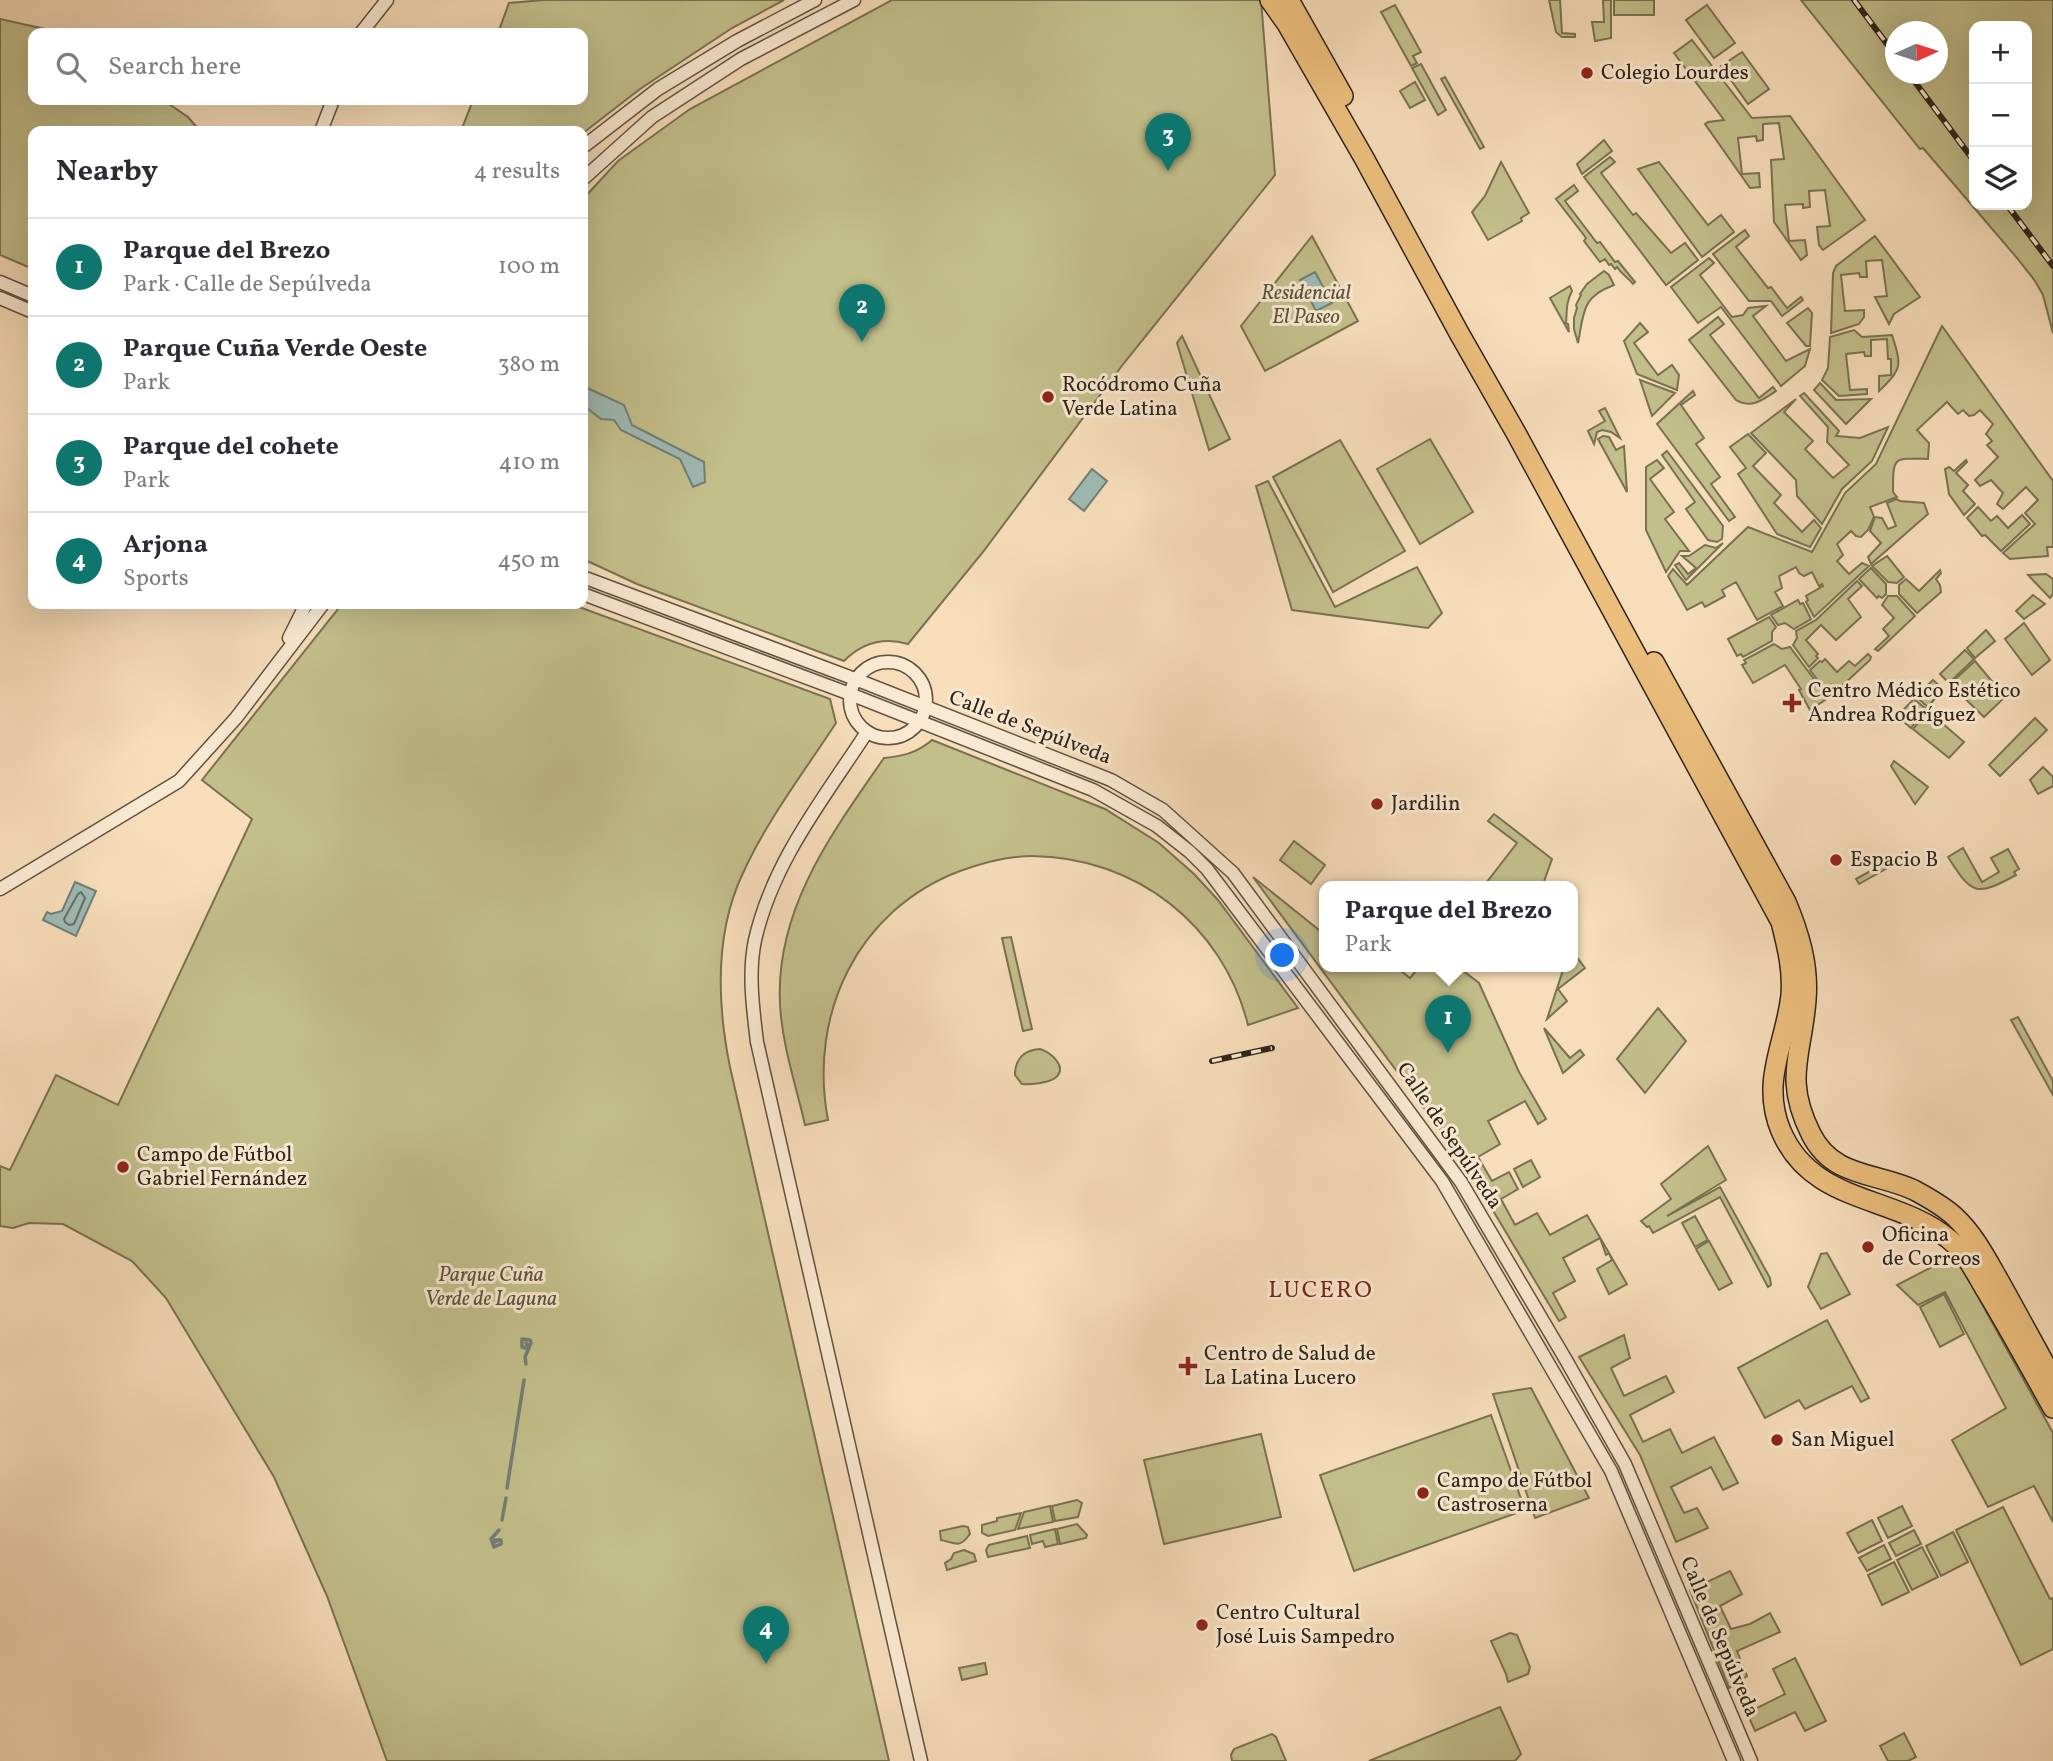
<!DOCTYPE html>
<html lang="en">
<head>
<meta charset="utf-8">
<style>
	body { margin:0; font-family:Vollkorn,serif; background:#f2f2f3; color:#2b2b33 }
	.controls { position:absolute; right:21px; top:21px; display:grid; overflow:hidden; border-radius:14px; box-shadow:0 7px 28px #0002 }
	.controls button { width:63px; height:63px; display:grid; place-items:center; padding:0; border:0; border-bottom:2px solid #e1e1e2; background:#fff; color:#2b2b33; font:35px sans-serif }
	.compass { position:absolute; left:1885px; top:21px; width:63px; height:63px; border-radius:50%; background:#fff; box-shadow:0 7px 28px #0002; rotate:87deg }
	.you { position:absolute; left:1283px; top:956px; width:24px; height:24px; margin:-18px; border:5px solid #fff; border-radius:50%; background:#1a73e8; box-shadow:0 0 0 10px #1a73e833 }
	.badge { display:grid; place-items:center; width:46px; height:46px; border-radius:50%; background:#0f766e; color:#fff; font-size:23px; font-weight:700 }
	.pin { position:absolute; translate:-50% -58px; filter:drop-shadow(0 2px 4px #0008) }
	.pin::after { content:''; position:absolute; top:37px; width:24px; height:21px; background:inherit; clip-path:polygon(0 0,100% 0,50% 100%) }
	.popup { position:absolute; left:1319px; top:881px; width:259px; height:91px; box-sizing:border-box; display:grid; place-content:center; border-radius:14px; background:#fff; filter:drop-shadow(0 2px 5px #0005); font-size:23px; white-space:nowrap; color:#7c7c81 }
	.popup b { font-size:26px; color:#2b2b33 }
	.popup::after { content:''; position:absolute; left:50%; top:100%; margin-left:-14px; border:14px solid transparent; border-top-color:#fff }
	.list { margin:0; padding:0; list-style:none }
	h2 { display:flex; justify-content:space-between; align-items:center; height:91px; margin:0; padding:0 28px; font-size:30px }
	h2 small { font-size:23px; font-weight:400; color:#7c7c81 }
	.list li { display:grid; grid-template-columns:46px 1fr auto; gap:21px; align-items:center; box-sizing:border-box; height:98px; padding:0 28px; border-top:2px solid #e1e1e2 }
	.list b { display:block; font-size:26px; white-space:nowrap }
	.list p { margin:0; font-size:23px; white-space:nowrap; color:#7c7c81 }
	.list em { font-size:23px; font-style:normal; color:#7c7c81 }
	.icon { flex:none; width:38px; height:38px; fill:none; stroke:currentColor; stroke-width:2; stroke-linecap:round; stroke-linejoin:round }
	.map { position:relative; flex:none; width:2053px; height:1761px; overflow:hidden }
	.search { position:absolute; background:#fff; box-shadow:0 7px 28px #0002; left:28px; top:28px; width:560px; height:77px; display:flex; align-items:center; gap:18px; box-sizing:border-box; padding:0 24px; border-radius:14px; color:#7c7c81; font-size:26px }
	.panel { position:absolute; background:#fff; box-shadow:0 7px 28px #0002; left:28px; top:126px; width:560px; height:483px; border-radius:14px }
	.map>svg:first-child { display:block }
	.green { fill:#c3bf8b; stroke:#787252; stroke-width:2; fill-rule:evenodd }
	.water { fill:#9ebbb5; stroke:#717f77; stroke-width:2 }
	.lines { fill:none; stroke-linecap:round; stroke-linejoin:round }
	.shore { stroke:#667068; stroke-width:2 }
	.stream { stroke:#717f77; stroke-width:3.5 }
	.tertiary-casing { stroke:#605242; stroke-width:15 }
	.motorway-casing { stroke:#2d241a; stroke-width:22 }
	.tertiary { stroke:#fae9d2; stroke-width:12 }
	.motorway { stroke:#ecbe7d; stroke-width:19 }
	.rail-casing { stroke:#2d241a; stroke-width:6 }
	.rail { stroke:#fae9d2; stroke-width:3.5; stroke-dasharray:10; stroke-linecap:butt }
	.poi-dot { fill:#8f2418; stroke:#fae9d2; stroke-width:2.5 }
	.labels { text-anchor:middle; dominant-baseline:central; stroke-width:6; stroke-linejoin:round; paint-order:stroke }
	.poi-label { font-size:21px; fill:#2d241a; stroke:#fae9d2; text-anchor:start }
	.park-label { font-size:21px; font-style:italic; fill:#5a523c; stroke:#fae9d2 }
	.street-label { font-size:21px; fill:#2d241a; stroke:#fae9d2 }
	.quarter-label { font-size:24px; letter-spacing:2px; fill:#7a1f14; stroke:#fae9d2 }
</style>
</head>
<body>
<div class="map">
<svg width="2053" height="1761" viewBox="0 0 2053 1761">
	<rect width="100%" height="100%" fill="#f7ddba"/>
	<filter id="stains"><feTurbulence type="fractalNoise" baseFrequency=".00286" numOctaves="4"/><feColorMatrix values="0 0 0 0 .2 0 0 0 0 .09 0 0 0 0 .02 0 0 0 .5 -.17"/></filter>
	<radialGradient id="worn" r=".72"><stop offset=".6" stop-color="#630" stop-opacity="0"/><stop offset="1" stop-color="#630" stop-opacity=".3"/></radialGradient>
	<g class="green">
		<path d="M544,0h240l-52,28 -92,61 -57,44 -122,-2 12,-31h110v-67h-85l11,-30z"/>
		<path d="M892,0h369l14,175 -151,188 -141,189 -75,92c-24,-7 -46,-1 -64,17l-207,-77 -54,-25v-360l35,-38 72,-52z"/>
		<path d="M1549,0h11l2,33 13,1v3h-13l-6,-5z"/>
		<path d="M1603,0h8v38l-16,3 -3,-19h12z"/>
		<rect x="1614" y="0" width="40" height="15"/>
		<path d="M1801,0h252v333l-10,-38 -8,-14 -18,-23 -94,-110 -3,1zM1974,26h53v179h-53zM1896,32h42v42h-42z"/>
		<path d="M1395,5l26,47 -8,4 4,7 -6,3 -30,-54z"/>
		<path d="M1707,5l28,38 -21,15 -28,-38z"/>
		<path d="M0,19l63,14h-30v67h130l25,17 12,14h-167v138l-33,-14z"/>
		<path d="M1692,40l60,78 38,-2 75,104 -42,30 -4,-5 -2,-18 13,-1 -5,-36 -16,1 1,16 -7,1v-4l-18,1 4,36 16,-1 2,15 -6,5 -27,-38 -3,-62 13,-1 -5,-36 -16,1v16l-6,1 -1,-5 -18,2 4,36 17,-1 1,14 -10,1 -45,-64 3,-2 16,-2 -50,-67z"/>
		<path d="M1742,52l27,37 -21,15 -27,-38z"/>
		<path d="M1421,64l25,46 -8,5 -26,-47z"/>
		<path d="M1445,77l39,70 -4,2 -39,-70z"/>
		<path d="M1415,82l10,18 -15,8 -10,-17z"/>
		<path d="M1604,140l8,11 -30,23 -5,-10z"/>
		<path d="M1610,157l5,5 -14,11 32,42 3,-2 35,40 14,-10 13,17 -32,25 -82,-108z"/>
		<path d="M1501,162l28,51 -8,5 1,3 -34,19 -16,-28 13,-16z"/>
		<path d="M1659,162l49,63 13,-10 13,17 -32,25 -64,-88z"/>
		<path d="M1574,185l4,6 -13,10 32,42 3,-1 15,20 3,-1 17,21 -2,2c-6,-8 -11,-9 -16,-17l-2,2 -4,-5 -2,1 -4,-6 -5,3 -16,-21 2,-3 -30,-39z"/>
		<path d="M1745,230l4,6 -13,11 32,41 3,-1 16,21 14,-11 2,3 -21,16 -11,-15h-22l-36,-47z"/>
		<path d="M1312,236l46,85 -93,50 -24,-45z"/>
		<path d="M1875,236l45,61 -26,17 -5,10 -14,-27 12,-1 -5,-36 -16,1 1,16h-7l-1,-4 -18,2 4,36 19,-1v7l-5,7 -28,9 2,-60 3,-7z"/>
		<path d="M1709,258l5,5 -14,12 32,42 11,-2 5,-7 18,-2 -13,10 33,45 24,-12 -5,17 -24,20 -60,-79 -23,16 -27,-36z"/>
		<path d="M1604,271l5,4 5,10c-33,12 -30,28 -36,58l-4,-14v-11l3,-10 -1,-3 5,-10 -1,-1 7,-10z"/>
		<path d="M1570,286l2,5c-6,11 -5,20 -6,32l2,1 1,8 -19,-34z"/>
		<path d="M1808,308l4,5 -2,33h-4l-19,-23z"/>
		<path d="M1718,317l6,7 -14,11 49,63 14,-11 3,4c-13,9 -25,18 -40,9l-47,-60z"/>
		<path d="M1640,323l8,9 -14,11 24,32 14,-10 7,10 -2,15 -40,-16 -13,-33z"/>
		<path d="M1942,326l111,155v66h-6l1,9 -38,3 -7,-6 32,-29 -10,-11 13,-13 -12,-13 -23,22 -6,-5 6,-11 -12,-13 -11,6 -5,-6 23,-23 -11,-12 5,-4 -6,-7 7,-10 -13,-14 -6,5 -5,1 -6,-6 -5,4 -11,-12 -30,28 12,13 -1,16c-35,-1 -35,-3 -35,33l4,5 -27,10 4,10 -6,13 -7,7 -5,-1 -5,-5 -14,13 6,11 -6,6 12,13 13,-11 7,3 -55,51 -8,-15 2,-2 -2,-4 17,-10 -1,-2 -3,2 -7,-14 -8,4 -5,-3 -3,-6 -17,9 3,12 -7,4 8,14 -26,14 -21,-38 -14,8 3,6 -20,11 -3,-5 -15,8 -19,-34 5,-7 14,16 61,-58 64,25 33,-59 31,-29z"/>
		<path d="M1854,330l8,7 30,-2c10,31 10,34 -13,56v-15l12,-1v-16h-3l-1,-20 -16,1v16h-6l-1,-4 -18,2 4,36 17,-1v5l-28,2 -17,-16 6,-12 2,-31z"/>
		<path d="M1182,336l48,103 -21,11 -32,-107z"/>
		<path d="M1640,380l35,13 -23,23z"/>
		<path d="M1820,383l16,17 35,-1 -25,25 -32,-34z"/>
		<path d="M1693,391l2,4 -14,10 23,33 -8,6 24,33 -9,7 24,33 -6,4 -72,-97z"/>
		<path d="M1804,393l35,38 -3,5 24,2 28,-11 -16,34 -30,28 -20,35 -25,-28 -1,-16 -45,-47 45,-34 -12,13 29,29 -8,8 28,29 16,-13 -22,-23 1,-15 -28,-31z"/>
		<path d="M1605,408l15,30 -9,-6 -9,-2 -5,2 -3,12 -6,-13 17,-10 -6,-10z"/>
		<path d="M1748,434l18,19 -13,13 28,29 -7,8 28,29 12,-12 7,8 -11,19 -33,-13 -39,-60 8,-6 -16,-21z"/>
		<path d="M1603,436l6,1 7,13 8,-4 3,46 -29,-53z"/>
		<path d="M1430,439l43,73 -53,32 -43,-75z"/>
		<path d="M1340,440l65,111 -72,41 -60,-115z"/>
		<path d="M1667,451l56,75 -1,13 -5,3 -9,-2 -22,-31 9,-7 -33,-47z"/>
		<path d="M1657,460l7,8 -14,11 24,33 -9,7 24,32h-9l-14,21 -20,-42v-63z"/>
		<path d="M1966,460l1,2 -11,11 12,12 -5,6 12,13 -11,11 -15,-21 -4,-25 4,-2 5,4z"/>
		<path d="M1268,481l67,126 82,-40 25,46 -14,15 -136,-18 -36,-124z"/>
		<path d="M1896,499l4,2 24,2 4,11 -57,50 -3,-7 13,-14 -11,-12 5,-14 7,1 6,11 8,-3 -9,-23z"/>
		<path d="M1978,507l13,14 6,-5 11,12 14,-13 8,9 -29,27 -16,-16 -3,1 -15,-18z"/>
		<path d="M1723,543l-37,37 -11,-15 4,-2 9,11 8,-6 -14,-12h7l16,-11 11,3z"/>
		<path d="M1887,556l17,21 -7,6 -9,-1 -16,-16z"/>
		<path d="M1871,568l15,16v10l-4,4 -3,-2 -2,2 -18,-19z"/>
		<path d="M1940,570l1,3 -5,6 4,6 1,7 -24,21 -18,-19v-9l7,-6 13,12z"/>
		<path d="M2046,574l7,5v15l-3,4 -22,-23z"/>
		<path d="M1857,581l5,5 -14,13 13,18 -25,23 -15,-15 -15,15 12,14 -2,2 2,2 -9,9 -16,-22 4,-7 -1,-7 20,-11z"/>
		<path d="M2033,595l12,9 -21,15 -8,-8z"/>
		<path d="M1888,596h9l18,20 -37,35 -3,-2 14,-13 -6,-7 11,-11 -12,-13z"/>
		<path d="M1798,600l2,4 3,-1 8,16 -17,10 -9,-6 -7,2 -7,-10z"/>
		<path d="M342,604h229l259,95 6,24c-32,49 -69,97 -93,150 -29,61 -26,130 -13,194l159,694h-502l-60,-165 -53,-119 -108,-179 -34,-37 -69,-37 -34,-1 -16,5 -13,-2v-60l10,4 46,-95 62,30 134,-286 -50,-39z"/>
		<path d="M1769,617l7,10 -4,5v9l-29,16 -2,-3 -4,2 -9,-17z"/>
		<path d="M2024,623l26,37 -18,15 -27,-36z"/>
		<path d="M1986,630l9,11 -20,17 -8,-10z"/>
		<path d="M1774,644l8,5 8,-2 38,51 -18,12 -11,-20 2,-1 -16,-24 -32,18 -11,-18 4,-2 -2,-3z"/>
		<path d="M1965,650l9,9 -25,24 -9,-9z"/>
		<path d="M1868,654l3,3 -1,3 -40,37 -20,-27 10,-9 2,1 3,-3 12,13 12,-11 6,5z"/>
		<path d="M1975,661l30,36 -21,20 -34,-33z"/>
		<path d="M1933,680l10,9 -15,18 -12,-10z"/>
		<path d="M1914,699l12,10 -15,19 -14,-12z"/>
		<path d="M1928,711l36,31 -15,16 -36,-29z"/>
		<path d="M2035,718l12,12 -47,46 -11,-11z"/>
		<path d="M932,740l173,69 54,34 35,31 24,26 80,108 -50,17c-25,-100 -112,-168 -216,-169 -24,0 -50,7 -72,15 -103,39 -152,144 -132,249l-23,5c-9,-40 -23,-80 -25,-121 -5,-95 52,-171 104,-246 19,-2 33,-5 48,-18z"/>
		<path d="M1894,761l34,26 -13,17 -24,-38z"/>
		<path d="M2043,767l10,10v9l-15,8 -8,-14z"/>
		<path d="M1494,814l58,45 -10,28h-59l34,-44 -29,-22z"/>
		<path d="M1294,841l31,24 -14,19 -31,-24z"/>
		<path d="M1963,848l19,34 17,-10 -8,-14 17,-9 11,20 -5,3 2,3c-40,22 -44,20 -68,-18z"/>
		<path d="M1905,852l2,5 -48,27 -3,-5z"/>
		<path d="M1253,877l71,57v33h72l14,11 9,-11h39l21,16 40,89 27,47 -8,5 -13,-23 -37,20 12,23 -22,13 14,24 17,-9 9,17 -17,10 14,26 22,-12 13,22 37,-20 40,69 -18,10 -12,-25 15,-9 -3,-7 -3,2 -6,-17 -37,20 12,23 -22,12 13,24 -7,4 -95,-159z"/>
		<path d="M1011,937l21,92 -9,2 -21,-93z"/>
		<path d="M1572,945l1,7 12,16 -27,21 9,12 -20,18 17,-52h8z"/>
		<path d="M1658,1008l28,33 -41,52 -28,-34z"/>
		<path d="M2018,1017l35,64v14l-42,-75z"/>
		<path d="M1544,1028l26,30 10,-8 4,5 -21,18z"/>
		<path d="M1040,1049c10,3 29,18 15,29 -7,5 -25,7 -33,6l-7,-9c0,-16 9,-25 25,-26z"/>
		<path d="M1708,1146l18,34 -59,36 53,-29 50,91 1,7 -3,2 -48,-90 -67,36 -4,-7 -2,1 -6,-6 30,-22 -10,-15z"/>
		<path d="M1531,1160l9,17 -17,10 -9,-18z"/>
		<path d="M1695,1216l13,24 -13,7 -13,-24z"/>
		<path d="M1709,1241l23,42 -13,7 -23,-41z"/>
		<path d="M1827,1253l23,41 -29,15 -13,-22 13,-33z"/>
		<path d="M1955,1255l98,178v89l-19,-36 -46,21 -36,-67 54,-32 -61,-116 -27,13 -21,-20z"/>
		<path d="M1944,1294l20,40 -24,13 -20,-40z"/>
		<path d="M1827,1320l42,78 -8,4 -9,-16 -47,23 -6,-9 -34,18 -27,-50z"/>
		<path d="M1624,1335l6,23 -19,10 13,28 42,-20 8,16 -44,23 13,27 27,-13 12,24 32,-16 24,46 -15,7 -12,-23 -40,20 13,26 13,-5 11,20 -32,14 -36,-87 -61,-98z"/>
		<path d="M1531,1388l58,110 -54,20 -42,-124z"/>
		<path d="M1491,1415l34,95 -171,61 -34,-96z"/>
		<path d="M1261,1434l20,83 -117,27 -20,-84z"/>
		<path d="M1077,1500l5,3 -4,14 -23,4 -3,-15z"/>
		<path d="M1050,1506l3,16 -35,7 6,-17z"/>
		<path d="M1902,1506l10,20 -24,12 -10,-20z"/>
		<path d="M2003,1507l47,92 3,-1v51l-32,16 -65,-135z"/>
		<path d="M1021,1513l-6,17 -27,6 -6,-3v-8l15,-4v-3z"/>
		<path d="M1872,1520l10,21 -24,12 -11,-20z"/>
		<path d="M1077,1524l10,11 -1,3 -26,6 -3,-15z"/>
		<path d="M963,1526l5,1 2,7c-11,15 -14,9 -29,6l-1,-9z"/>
		<path d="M1055,1529l3,15 -13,3 -2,-6 -11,3 -2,-9z"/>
		<path d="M1914,1530l7,14 -25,12 -7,-13z"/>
		<path d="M1953,1532l15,30 -27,14 -15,-30z"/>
		<path d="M1027,1536l3,12 -42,9 -2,-7 3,-5z"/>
		<path d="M1884,1545l7,14 -24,12 -8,-13z"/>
		<path d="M1922,1547l16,30 -26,13 -15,-30z"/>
		<path d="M964,1550l10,4 2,7 -29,9 -2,-7 6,-4 3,-6z"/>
		<path d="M1894,1562l15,30 -27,13 -14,-30z"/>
		<path d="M1730,1571l12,23 -22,12 11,23 19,-5 20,-11 10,19 -43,19 10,25 -18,12 -39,-98z"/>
		<path d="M1510,1633l7,2 13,32 -2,7 -20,8 -2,-8 -15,-33z"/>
		<path d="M1795,1658l31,63 -21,10 -10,-19 -40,19 -8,-18 38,-19 -12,-25z"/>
		<path d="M985,1663l2,11 -25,6 -3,-12z"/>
		<path d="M1500,1707l21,47 -6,7h-146z"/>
		<path d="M1904,1733l12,24 -8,4h-20l-8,-15z"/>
		<path d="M1272,1734l4,3 10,24h-54l-1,-6 3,-6z"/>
	</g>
	<g class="water">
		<path d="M1315,272l17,31 -16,8 -16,-31z"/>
		<path d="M583,386l41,19 8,20 72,37 1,20 -12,5 -13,-28 -59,-29 -7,-10 -13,-1 -18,-14z"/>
		<path d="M1092,469l15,12 -23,30 -15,-12z"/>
		<path d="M75,882l21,9 -20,45 -33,-16 4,-8 4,2 11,-3z"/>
	</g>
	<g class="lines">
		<path class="shore" d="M81,892l4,6 -11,26 -5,1 -4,-3 -1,-3 14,-25z"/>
		<g class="stream">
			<path d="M526,1364l-1,-7 6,-14 -1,-3 -8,-1v8l3,1 3,-3 -2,-2"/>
			<path d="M507,1488l17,-108"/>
			<path d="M502,1520l4,-22"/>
			<path d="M497,1541l-2,1v-2h6v4l-7,3 -3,-8 8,-9"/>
		</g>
		<defs>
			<g id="tertiary">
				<path d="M361,33l26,-33"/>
				<path d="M321,131l12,-31"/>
				<path d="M583,147l75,-58 79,-48 78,-41"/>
				<path d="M583,179l69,-62 89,-58 113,-59"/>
				<path d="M0,282l33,14"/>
				<path d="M0,298l33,14"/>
				<path d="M583,577l272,102 256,101 52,30 70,63 228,309 105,178 59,104 126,297"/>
				<path d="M583,594l267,100 243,96 64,36 33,26 17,17 235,312 169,290 123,290"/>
				<path d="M289,638l17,-34"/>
				<circle cx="888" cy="700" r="38"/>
				<path d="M867,732c-43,66 -94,129 -112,208 -7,33 -2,69 2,102l164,719"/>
				<path d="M0,889l179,-108 57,-63 87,-114"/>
			</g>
			<g id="motorway">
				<path d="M1270,0l17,24 77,134 95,175 57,100 265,489c6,24 12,47 10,73 -5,48 -31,86 -10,136 32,75 115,63 169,109 17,14 26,34 37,52 23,38 44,77 66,116"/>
				<path d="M1289,0l54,96"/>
				<path d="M1654,662l132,240c13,31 23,63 20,98 -4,55 -23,78 5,134 22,44 64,38 103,56 13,7 29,16 40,26 21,19 34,46 48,70 17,31 34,62 51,93"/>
			</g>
		</defs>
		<use href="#tertiary" class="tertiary-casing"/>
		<use href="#motorway" class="motorway-casing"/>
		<use href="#tertiary" class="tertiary"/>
		<use href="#motorway" class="motorway"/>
		<defs>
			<g id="rail">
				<path d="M1854,0l42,56"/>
				<path d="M1909,74l65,87"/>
				<path d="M2007,205l46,61"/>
				<path d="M1212,1061l60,-13"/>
			</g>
		</defs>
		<use href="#rail" class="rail-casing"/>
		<use href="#rail" class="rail"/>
	</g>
	<g class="poi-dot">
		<circle cx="1587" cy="73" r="7"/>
		<circle cx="1048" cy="397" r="7"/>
		<path d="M1788.5 692.5h7v7h7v7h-7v7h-7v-7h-7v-7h7z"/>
		<circle cx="1377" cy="804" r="7"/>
		<circle cx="1836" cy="860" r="7"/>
		<circle cx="123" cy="1167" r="7"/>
		<circle cx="1868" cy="1247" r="7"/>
		<path d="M1184.5 1355.5h7v7h7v7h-7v7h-7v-7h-7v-7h7z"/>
		<circle cx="1777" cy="1440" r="7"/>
		<circle cx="1423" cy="1493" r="7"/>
		<circle cx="1202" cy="1625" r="7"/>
	</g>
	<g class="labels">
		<g class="poi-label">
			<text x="1601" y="73">Colegio Lourdes</text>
			<text x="1062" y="385">Rocódromo Cuña<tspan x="1062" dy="24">Verde Latina</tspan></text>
			<text x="1808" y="691">Centro Médico Estético<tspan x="1808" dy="24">Andrea Rodríguez</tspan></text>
			<text x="1391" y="804">Jardilin</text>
			<text x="1850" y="860">Espacio B</text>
			<text x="137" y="1155">Campo de Fútbol<tspan x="137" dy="24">Gabriel Fernández</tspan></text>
			<text x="1882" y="1235">Oficina<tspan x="1882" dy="24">de Correos</tspan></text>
			<text x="1204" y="1354">Centro de Salud de<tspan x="1204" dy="24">La Latina Lucero</tspan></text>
			<text x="1791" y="1440">San Miguel</text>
			<text x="1437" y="1481">Campo de Fútbol<tspan x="1437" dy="24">Castroserna</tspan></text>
			<text x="1216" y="1613">Centro Cultural<tspan x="1216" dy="24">José Luis Sampedro</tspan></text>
		</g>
		<g class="park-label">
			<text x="1306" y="293">Residencial<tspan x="1306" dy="24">El Paseo</tspan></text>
			<text x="491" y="1275">Parque Cuña<tspan x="491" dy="24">Verde de Laguna</tspan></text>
		</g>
		<g class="street-label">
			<text transform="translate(1030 728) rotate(21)">Calle de Sepúlveda</text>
			<text transform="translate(1449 1136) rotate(56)">Calle de Sepúlveda</text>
			<text transform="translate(1719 1637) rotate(67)">Calle de Sepúlveda</text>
		</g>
		<g class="quarter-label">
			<text x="1321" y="1291">LUCERO</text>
		</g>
	</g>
	<rect width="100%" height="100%" filter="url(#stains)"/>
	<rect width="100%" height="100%" fill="url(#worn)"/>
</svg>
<div class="controls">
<button>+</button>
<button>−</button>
<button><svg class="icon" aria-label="layers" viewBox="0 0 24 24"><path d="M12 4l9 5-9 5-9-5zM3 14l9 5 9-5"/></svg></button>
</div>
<svg class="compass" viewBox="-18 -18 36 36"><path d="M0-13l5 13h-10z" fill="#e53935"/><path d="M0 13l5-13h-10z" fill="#7c7c81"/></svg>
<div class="you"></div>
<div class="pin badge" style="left:1448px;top:1053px">1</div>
<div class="popup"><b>Parque del Brezo</b>Park</div>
<div class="pin badge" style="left:862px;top:342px">2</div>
<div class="pin badge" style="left:1168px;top:171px">3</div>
<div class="pin badge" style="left:766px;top:1664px">4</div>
<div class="search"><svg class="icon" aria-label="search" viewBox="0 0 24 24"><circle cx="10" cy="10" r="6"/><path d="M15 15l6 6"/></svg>Search here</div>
<section class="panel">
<h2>Nearby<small>4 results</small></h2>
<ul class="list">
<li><span class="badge">1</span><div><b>Parque del Brezo</b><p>Park · Calle de Sepúlveda</p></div><em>100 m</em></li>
<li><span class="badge">2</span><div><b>Parque Cuña Verde Oeste</b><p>Park</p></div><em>380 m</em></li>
<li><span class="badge">3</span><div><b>Parque del cohete</b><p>Park</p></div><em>410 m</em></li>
<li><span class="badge">4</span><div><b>Arjona</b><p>Sports</p></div><em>450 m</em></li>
</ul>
</section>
</div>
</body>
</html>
